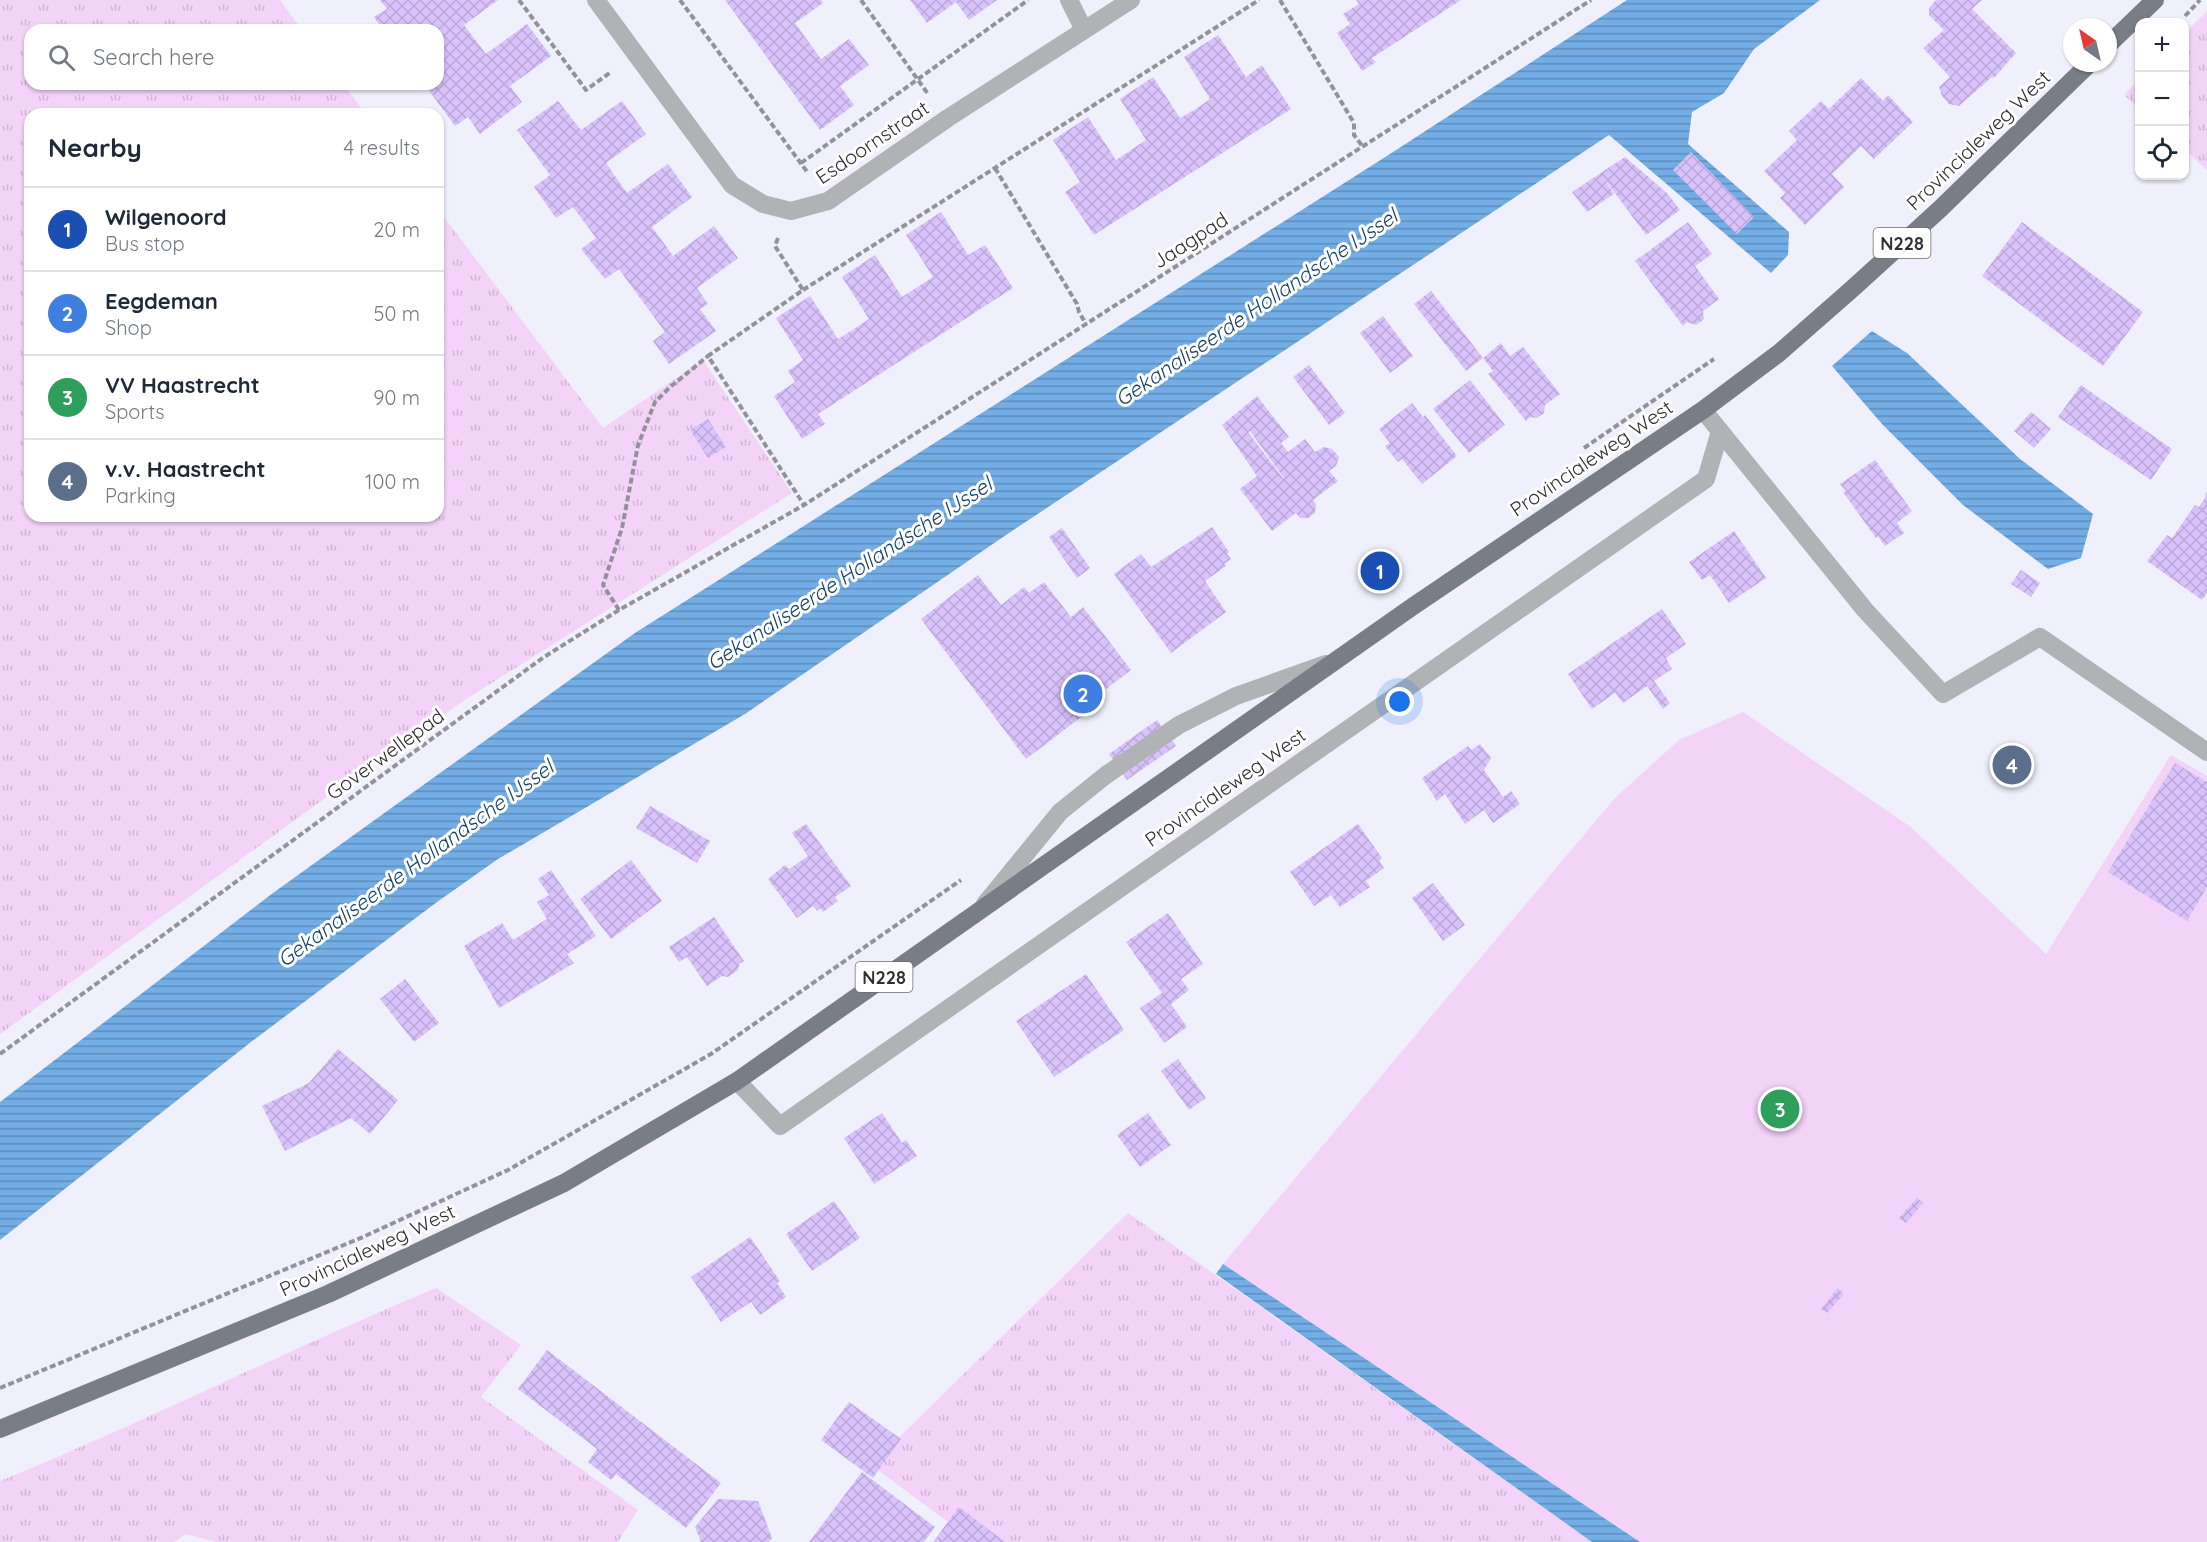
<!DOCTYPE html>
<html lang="en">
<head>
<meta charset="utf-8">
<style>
	body { margin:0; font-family:Quicksand,sans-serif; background:#f6f6f7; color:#1f2937 }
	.controls { position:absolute; right:18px; top:18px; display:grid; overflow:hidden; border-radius:12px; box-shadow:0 2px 4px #0004 }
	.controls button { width:54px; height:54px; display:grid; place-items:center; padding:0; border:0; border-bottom:2px solid #e0e1e3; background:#fff; color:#1f2937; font:30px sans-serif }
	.compass { position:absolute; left:2063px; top:18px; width:54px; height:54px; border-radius:50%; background:#fff; box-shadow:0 2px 4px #0004; rotate:326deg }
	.you { position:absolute; left:1400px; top:702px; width:21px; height:21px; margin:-15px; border:4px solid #fff; border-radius:50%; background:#1a73e8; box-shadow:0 0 0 9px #1a73e833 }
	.badge { display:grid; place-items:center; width:39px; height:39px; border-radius:50%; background:#7c3aed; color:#fff; font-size:20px; font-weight:700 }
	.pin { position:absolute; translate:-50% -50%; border:3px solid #fff; box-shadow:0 2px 6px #0006 }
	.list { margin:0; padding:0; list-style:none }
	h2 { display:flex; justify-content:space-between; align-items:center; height:78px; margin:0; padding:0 24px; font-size:26px }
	h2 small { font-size:20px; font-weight:400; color:#747a83 }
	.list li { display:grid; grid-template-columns:39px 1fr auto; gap:18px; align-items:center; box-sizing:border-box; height:84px; padding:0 24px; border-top:2px solid #e0e1e3 }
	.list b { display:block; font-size:22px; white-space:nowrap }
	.list p { margin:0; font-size:20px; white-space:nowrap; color:#747a83 }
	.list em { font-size:20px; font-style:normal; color:#747a83 }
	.icon { flex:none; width:33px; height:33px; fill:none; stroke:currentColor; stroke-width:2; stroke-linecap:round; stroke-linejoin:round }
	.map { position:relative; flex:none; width:2207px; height:1542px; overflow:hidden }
	.search { position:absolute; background:#fff; box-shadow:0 2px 4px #0004; left:24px; top:24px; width:420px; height:66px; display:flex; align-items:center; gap:15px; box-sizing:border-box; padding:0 21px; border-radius:18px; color:#747a83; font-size:22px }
	.panel { position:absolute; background:#fff; box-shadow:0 2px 4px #0004; left:24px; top:108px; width:420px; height:414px; border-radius:18px }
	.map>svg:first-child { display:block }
	.grass { fill:url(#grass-tufts) }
	.green { fill:#f3d3f8 }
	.water { fill:url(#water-rules) }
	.building { fill:url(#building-cross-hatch); fill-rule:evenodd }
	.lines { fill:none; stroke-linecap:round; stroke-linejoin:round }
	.path { stroke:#92939a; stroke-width:4; stroke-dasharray:6 3; stroke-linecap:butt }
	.minor { stroke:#b0b2b6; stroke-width:18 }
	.major { stroke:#797d85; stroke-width:18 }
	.labels { text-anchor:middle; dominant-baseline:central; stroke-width:6; stroke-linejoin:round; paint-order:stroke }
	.shield { fill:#fefefe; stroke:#6e6e71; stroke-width:1.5 }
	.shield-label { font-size:18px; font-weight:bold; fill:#303034 }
	.street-label { font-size:20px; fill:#303034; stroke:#fefefe }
	.water-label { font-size:21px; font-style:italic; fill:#174267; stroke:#fefefe }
</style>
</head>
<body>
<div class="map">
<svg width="2207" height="1542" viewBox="0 0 2207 1542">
	<defs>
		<pattern id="grass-tufts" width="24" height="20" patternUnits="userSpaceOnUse" patternTransform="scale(1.5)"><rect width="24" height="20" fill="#f3d3f8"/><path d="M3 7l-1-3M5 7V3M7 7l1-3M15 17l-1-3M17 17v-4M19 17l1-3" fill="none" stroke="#d1b5d5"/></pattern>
		<pattern id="water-rules" width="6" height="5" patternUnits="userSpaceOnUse" patternTransform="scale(1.5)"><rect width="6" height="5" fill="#72ade5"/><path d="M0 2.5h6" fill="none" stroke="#5e8dba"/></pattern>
		<pattern id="building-cross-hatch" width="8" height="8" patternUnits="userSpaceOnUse" patternTransform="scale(1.5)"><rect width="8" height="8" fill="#d9c2fb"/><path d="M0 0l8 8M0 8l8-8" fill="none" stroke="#bba7d8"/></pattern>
	</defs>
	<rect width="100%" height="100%" fill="#eff0fb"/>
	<g class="grass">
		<path d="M0,0h280l22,30h-272v54h313l23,30h-336v402h408v-307l165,219 100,-68 89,133 -332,210 -132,93 -328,238z"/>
		<path d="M2207,11v159l-22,-20 -1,-116z"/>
		<path d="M2139,79v30l-15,-14z"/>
		<path d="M1128,1213l464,329h-653l13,-17 -81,-60z"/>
		<path d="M436,1288l85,57 -40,52 157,113 -20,32h-402l-30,-8 -12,8h-174v-61c147,-60 289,-132 436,-193z"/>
	</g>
	<path class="green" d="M1743,712l169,116 134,126 125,-199 36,21v766h-567l-417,-278 392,-466 64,-58z"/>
	<g class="water">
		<path d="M1627,0h193l-66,49 -30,44 -32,19 -4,32 101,88 -1,23 -17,18 -162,-138 -603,400 -261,179 -247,145 -61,43 -186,140 -251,198v-138l273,-209 362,-260 755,-479z"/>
		<path d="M1872,331l35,22 113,106 73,55 -12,44 -33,11 -85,-64 -81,-81 -50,-58z"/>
		<path d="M1223,1264l417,278h-48l-376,-268z"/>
	</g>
	<g class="building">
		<path d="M380,0h118l-34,25 22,29 41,-30 24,32 -41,30 12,16 -42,32 -12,-17 -13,9 -31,-42h14v-54h-55l-9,-13 13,-8z"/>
		<path d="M725,0h96l2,3 -28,20 26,36 28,-20 20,26 -29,21 14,19 -34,25z"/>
		<path d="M910,0h87l-28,20 -13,-18 -29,21z"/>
		<path d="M1356,0h105l-89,58 4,4 -14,9 -25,-38 13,-9 -7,-10 16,-10z"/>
		<path d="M1936,0h46l-10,9 44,44 -22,25 -2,-1 -33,29 -10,-2 -7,-8 -3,-9 11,-10 -27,-29 21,-18 -15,-15v-7z"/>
		<path d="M1218,35l28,42 16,-12 29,44 -197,126 -29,-43 15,-10 -27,-42 35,-23 28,43 30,-20 -26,-41 33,-22 27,41 16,-9 14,-10 -26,-42z"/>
		<path d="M1861,78l22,23 5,-6 25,27 -39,37 -13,-13 -29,28 12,13 -39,38 -25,-27 5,-5 -21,-22 33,-31 -8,-9 32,-30 8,8z"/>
		<path d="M558,101l23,29 41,-29 24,33 -40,29 11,16 10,14 41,-29 24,33 -40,30 11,15 10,14 41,-30 24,32 -41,30 11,16 -8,5 16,22 -47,33 -16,-23 12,-9 -44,-60 -2,-3 -14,10 -24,-30 15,-11 -23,-31 -17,11 -22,-31 16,-12 -33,-45z"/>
		<path d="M1691,152l63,65 -17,17 -64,-64z"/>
		<path d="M1625,157l42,36 13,17 -34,25 -43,-58 11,17 -27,18 -15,-20z"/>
		<path d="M941,212l27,43 17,-10 28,43 -195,126 7,10 -23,15 -28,-43 21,-14 -7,-11 15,-11 -27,-42 34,-22 28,43 16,-10 15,-10 -27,-42 33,-22 27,42 31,-20 -27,-42z"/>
		<path d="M1688,222l24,32 -17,12 24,33 -16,12 1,8 -8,6 -9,-3 -4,4 -48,-65z"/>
		<path d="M2022,222l121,90 -40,54 -121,-90z"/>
		<path d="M1431,291l52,67 -17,13 -52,-67z"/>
		<path d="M1383,316l30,40 -23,17 -30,-40z"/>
		<path d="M1501,343l9,13 13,-9 37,47 -15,11 -1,8 -7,5 -7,-1 -4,4 -38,-47 5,-3 -10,-13z"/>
		<path d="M1309,365l36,48 -16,12 -36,-48z"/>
		<path d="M1470,380l35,45 -36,28 -36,-44z"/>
		<path d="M2081,385l91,64 -21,31 -93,-63z"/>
		<path d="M1257,396l32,41 -8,6 7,9 17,-13 10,13 9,-5 8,2 7,8 -3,9 -7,5 9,10 -25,19 3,4 -1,9 -7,5h-8l-4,-5 -24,18 -32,-42 17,-13 -35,-51zM1250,431l34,47h-1l-35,-46z"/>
		<path d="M1412,403l11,14 2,-2 32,41 -35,28 -20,-25 -4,3 -13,-16 5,-3 -11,-14z"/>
		<path d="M2031,412l20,17 -17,19 -20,-17z"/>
		<path d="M708,419l18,28 -18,11 -18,-28z"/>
		<path d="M1875,460l37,51 -15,12 7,10 -19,13 -7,-10 -2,2 -33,-46 3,-1 -6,-7z"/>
		<path d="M2207,491v102l-5,7 -55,-39 20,-26 5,3 23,-33 4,2 6,-9z"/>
		<path d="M1212,527l17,25 -2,2 4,5 -7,5 2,2 -21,15 21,31 -55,41 -57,-79 27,-20 10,13z"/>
		<path d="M1062,528l28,40 -13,10 -28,-41z"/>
		<path d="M1734,531l32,47 -37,25 -19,-28 -8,5 -13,-18z"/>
		<path d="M2021,570l19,13 -9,14 -20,-13z"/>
		<path d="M978,575l23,30 23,-18 5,6 15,-11 27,35 12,-10 48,63 -51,39 4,6 -58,44 -105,-140z"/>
		<path d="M1662,609l24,35 -20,14 6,11 -18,12 16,22 -7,6 -16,-23 -24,17 -8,-10 -23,16 -24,-35z"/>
		<path d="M1157,720l19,26 -49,34 -18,-26z"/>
		<path d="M1480,744l11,14 -7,12 19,27 8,-6 9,13 -27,19 -9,-13 -19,14 -20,-30 -8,7 -15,-23 46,-32 3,4z"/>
		<path d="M2175,763l32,19v105l-20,34 -79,-49z"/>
		<path d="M650,806l60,35 -13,22 -61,-35z"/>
		<path d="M806,824l45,62 -16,11 3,4 -15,11 -3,-4 -3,3 -4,-5 -16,12 -29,-39 17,-14 4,4 19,-13 -16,-23z"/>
		<path d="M1358,824l24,34 -3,3 5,7 -18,13 4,6 -30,20 -9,-12 -17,11 -24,-34z"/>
		<path d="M631,860l31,41 -51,38 -31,-40z"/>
		<path d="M551,870l45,66 -29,18 7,9 -75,45 -35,-62 38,-23 11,17 34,-21 -10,-17 12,-7 -11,-16z"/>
		<path d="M1433,883l32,42 -22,16 -31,-43z"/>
		<path d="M1168,913l35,51 -22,15 8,11 -18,14 16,23 -23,16 -24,-35 22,-15 -36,-51z"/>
		<path d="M714,917l30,44 -5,3 -1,6 -10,7 -6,-1 -15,10 -20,-29 -8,5 -10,-15z"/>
		<path d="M1086,974l38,56 -70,47 -38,-56z"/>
		<path d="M405,979l34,44 -25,19 -34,-43z"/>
		<path d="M338,1049l60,51 -28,34 -19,-16 -66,33 -23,-45 47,-23z"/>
		<path d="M1178,1059l28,39 -17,12 -28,-39z"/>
		<path d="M882,1113l20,30 4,-3 11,16 -43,28 -30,-46z"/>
		<path d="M1148,1113l23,32 -31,22 -23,-32z"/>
		<path d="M1917,1198l6,5 -17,20 -7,-5z"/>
		<path d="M834,1201l26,37 -48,33 -26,-37z"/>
		<path d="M750,1237l30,44 -3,2 9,14 -26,18 -9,-13 -30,20 -30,-45z"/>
		<path d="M1838,1288l6,6 -17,19 -6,-4z"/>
		<path d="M547,1350l174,133 -35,45 -70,-54 -5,6 -23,-18 9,-13 -79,-60z"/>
		<path d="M849,1402l52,37 -28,39 -52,-38z"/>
		<path d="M862,1472l73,55 -11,15h-115z"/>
		<path d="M718,1499l40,2 14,37 -3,4h-68l-6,-15z"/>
		<path d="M959,1507l46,35h-72z"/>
	</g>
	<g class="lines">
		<g class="path">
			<path d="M519,0l67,90 25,-18"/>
			<path d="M680,0l128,173"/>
			<path d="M861,0l67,94"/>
			<path d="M1280,0l74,123v12l9,12"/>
			<path d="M2185,16l15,-16"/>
			<path d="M801,163l227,-163"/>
			<path d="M995,168l82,136 2,8 7,12"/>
			<path d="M778,238l-3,8 28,44 -95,66 96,149"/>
			<path d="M803,290l456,-290"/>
			<path d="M1584,448l130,-89"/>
			<path d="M619,610l-16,-25 19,-57 16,-83 17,-43 14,-14 39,-32"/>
			<path d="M0,1054l544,-397 75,-47 185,-105 787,-505"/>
			<path d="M0,1388l363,-151 145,-67 203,-116 250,-174"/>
		</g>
		<g class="minor">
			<path d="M596,0l136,185 31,19 28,7 37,-10 120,-83 183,-118"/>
			<path d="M1069,0l15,30"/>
			<path d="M1703,410l162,200 78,84 97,-57 167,115"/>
			<path d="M985,904l75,-92 46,-37 73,-50 57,-29 90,-32"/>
			<path d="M737,1081l43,45 926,-647 14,-48"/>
		</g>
		<g class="major">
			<path d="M2108,45l47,-45"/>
			<path d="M0,1429l328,-135 236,-111 173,-102 675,-474 291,-197 76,-57 73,-64 88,-80 150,-146"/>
		</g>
	</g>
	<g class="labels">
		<g class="shield">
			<rect x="1873.5" y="228" width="57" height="30" rx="4.5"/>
			<rect x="855.5" y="962" width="57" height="30" rx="4.5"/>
		</g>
		<g class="shield-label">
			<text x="1902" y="243">N228</text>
			<text x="884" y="977">N228</text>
		</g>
		<g class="street-label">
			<text transform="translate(1978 140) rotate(-44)">Provincialeweg West</text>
			<text transform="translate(872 142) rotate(-34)">Esdoornstraat</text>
			<text transform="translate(1190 240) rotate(-33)">Jaagpad</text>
			<text transform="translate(1591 458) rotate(-34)">Provincialeweg West</text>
			<text transform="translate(385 754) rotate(-36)">Goverwellepad</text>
			<text transform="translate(1225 787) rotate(-35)">Provincialeweg West</text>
			<text transform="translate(367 1250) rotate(-25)">Provincialeweg West</text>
		</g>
		<g class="water-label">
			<text transform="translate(1256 307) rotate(-34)">Gekanaliseerde Hollandsche IJssel</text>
			<text transform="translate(849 573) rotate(-33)">Gekanaliseerde Hollandsche IJssel</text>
			<text transform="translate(415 863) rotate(-36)">Gekanaliseerde Hollandsche IJssel</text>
		</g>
	</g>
</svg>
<div class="controls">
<button>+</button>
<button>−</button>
<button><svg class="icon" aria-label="locate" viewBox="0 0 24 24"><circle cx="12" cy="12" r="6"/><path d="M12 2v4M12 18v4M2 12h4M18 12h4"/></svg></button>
</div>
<svg class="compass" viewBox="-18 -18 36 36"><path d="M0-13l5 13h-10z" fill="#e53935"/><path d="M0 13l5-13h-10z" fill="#747a83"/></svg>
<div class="you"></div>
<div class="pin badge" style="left:1380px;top:571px;background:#1a4fb4">1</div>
<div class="pin badge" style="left:1083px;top:694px;background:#3f7fe0">2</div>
<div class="pin badge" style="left:1780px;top:1109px;background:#2e9e5b">3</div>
<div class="pin badge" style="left:2012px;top:765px;background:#5c6f8a">4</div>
<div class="search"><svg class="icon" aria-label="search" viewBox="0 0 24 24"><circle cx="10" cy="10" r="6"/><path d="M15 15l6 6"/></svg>Search here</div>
<section class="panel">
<h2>Nearby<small>4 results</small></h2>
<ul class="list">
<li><span class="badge" style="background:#1a4fb4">1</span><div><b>Wilgenoord</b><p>Bus stop</p></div><em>20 m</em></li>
<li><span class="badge" style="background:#3f7fe0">2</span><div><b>Eegdeman</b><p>Shop</p></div><em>50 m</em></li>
<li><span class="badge" style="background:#2e9e5b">3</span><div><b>VV Haastrecht</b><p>Sports</p></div><em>90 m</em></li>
<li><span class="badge" style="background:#5c6f8a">4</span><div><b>v.v. Haastrecht</b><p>Parking</p></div><em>100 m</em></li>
</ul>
</section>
</div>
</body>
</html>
